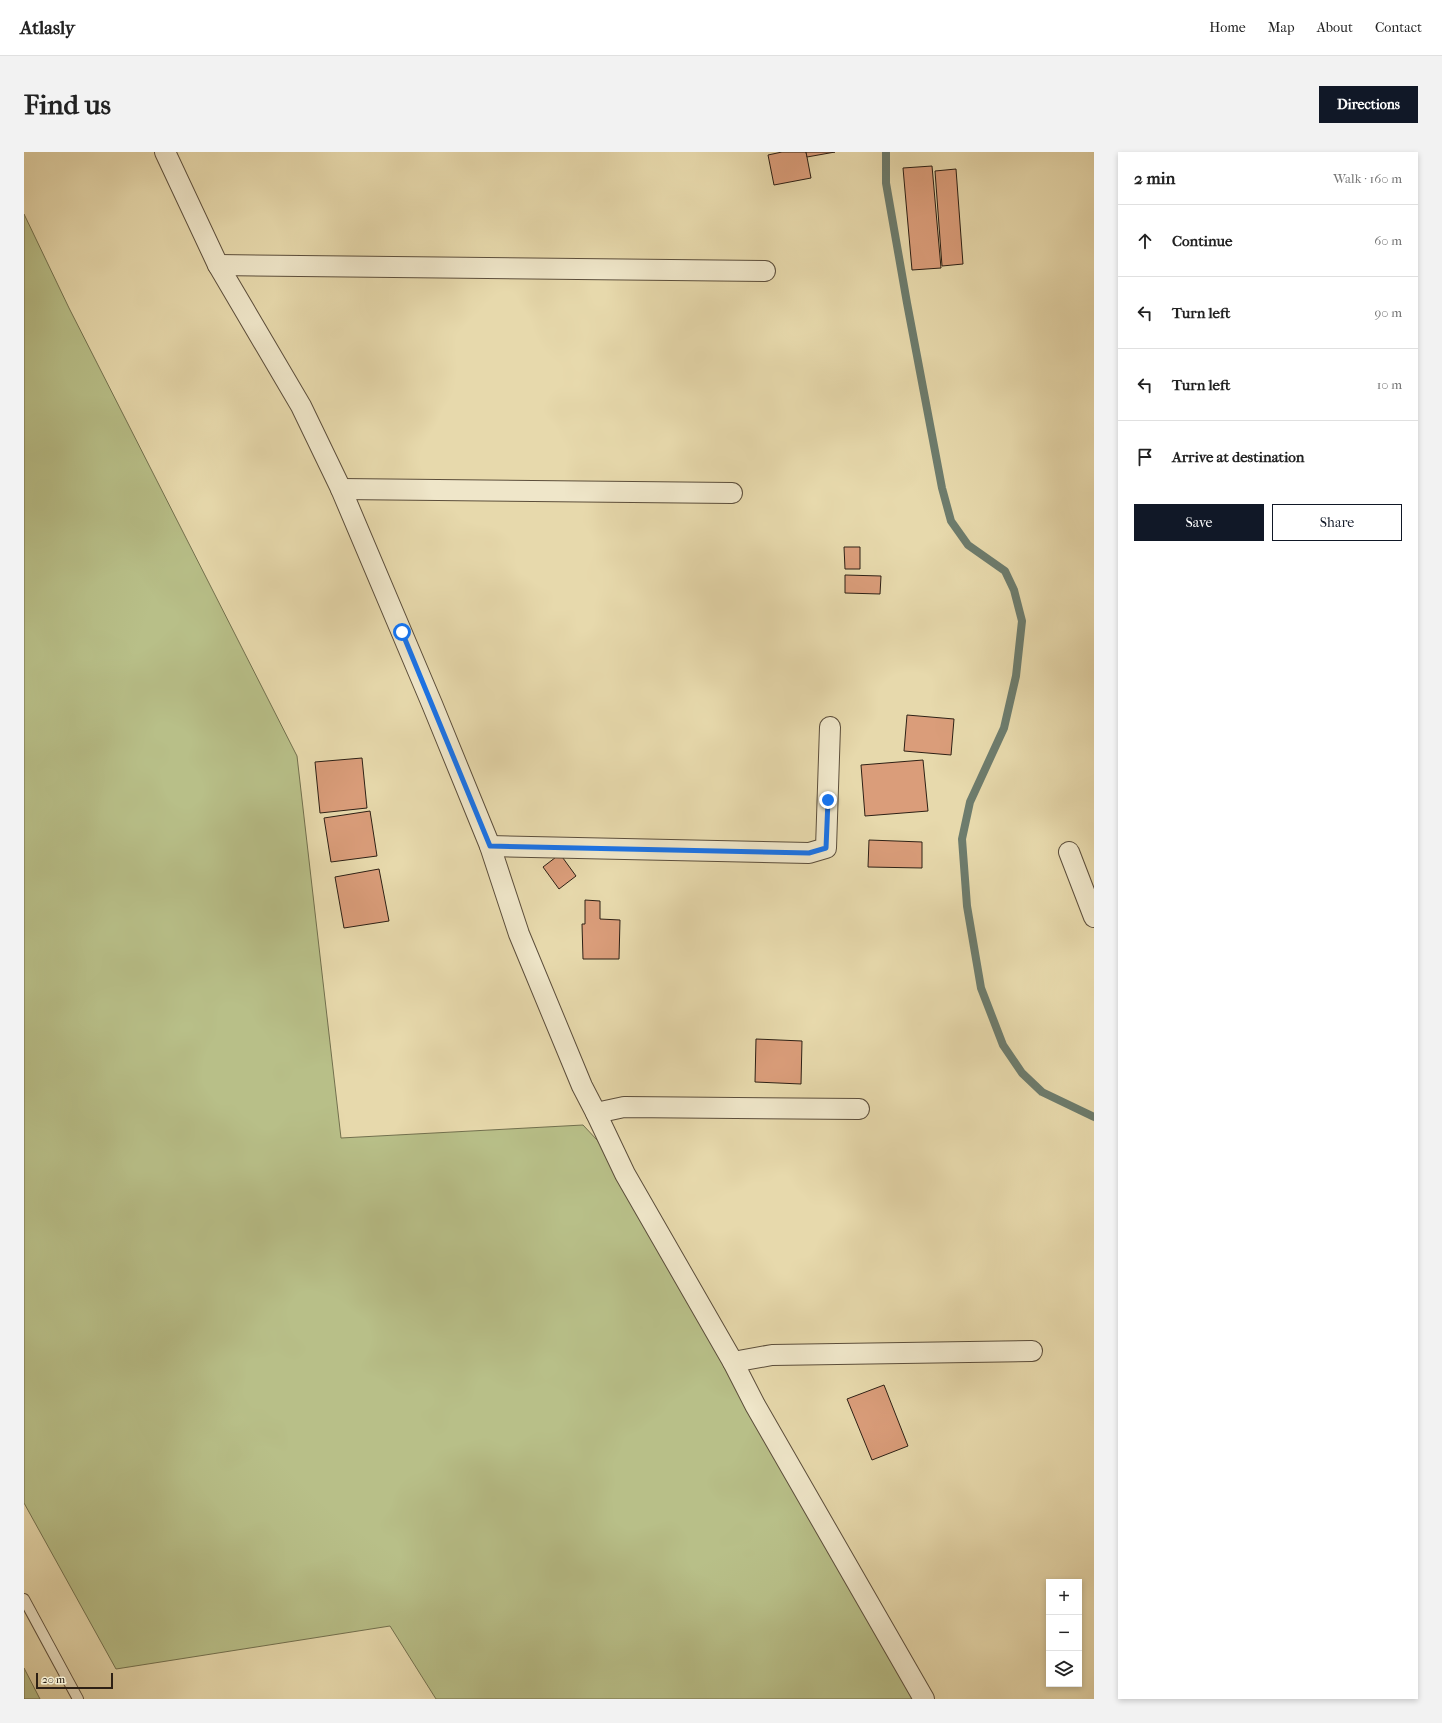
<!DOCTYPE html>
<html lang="en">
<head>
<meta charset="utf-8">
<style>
	body { margin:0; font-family:"IM FELL French Canon",serif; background:#f2f2f2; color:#222 }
	.controls { position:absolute; right:12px; bottom:12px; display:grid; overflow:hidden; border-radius:0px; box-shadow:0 2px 6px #0003 }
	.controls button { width:36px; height:36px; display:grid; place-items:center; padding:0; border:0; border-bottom:1px solid #e0e0e0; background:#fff; color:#222; font:20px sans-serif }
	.scale { position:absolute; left:12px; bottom:10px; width:77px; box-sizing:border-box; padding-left:4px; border:2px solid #2d2015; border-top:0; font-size:11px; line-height:14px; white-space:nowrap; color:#2d2015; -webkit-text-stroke:3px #efe6c9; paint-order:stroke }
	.stop { position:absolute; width:12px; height:12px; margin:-9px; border:3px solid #1a73e8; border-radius:50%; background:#fff }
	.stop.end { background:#1a73e8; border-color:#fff; box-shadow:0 1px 4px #0008 }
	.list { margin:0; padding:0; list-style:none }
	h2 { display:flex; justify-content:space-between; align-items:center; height:52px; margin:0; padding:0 16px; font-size:17px }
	h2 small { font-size:13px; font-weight:400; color:#767676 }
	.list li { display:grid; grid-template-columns:26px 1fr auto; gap:12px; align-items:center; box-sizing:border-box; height:72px; padding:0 16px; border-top:1px solid #e0e0e0 }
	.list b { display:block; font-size:15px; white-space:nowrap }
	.list em { font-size:13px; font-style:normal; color:#767676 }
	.actions { display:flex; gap:8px; padding:12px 16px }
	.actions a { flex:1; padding:9px 0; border:1px solid #111827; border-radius:0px; text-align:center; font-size:14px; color:#111827 }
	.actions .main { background:#111827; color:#fff }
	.icon { flex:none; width:22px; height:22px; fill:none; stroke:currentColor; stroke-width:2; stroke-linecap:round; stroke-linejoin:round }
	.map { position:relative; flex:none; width:1070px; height:1547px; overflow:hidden; border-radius:0px }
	header { display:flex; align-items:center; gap:24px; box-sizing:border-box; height:56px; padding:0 20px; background:#fff; border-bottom:1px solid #e0e0e0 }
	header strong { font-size:19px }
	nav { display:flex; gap:22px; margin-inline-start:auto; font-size:14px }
	.intro { display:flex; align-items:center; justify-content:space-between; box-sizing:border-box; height:96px; padding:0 24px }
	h1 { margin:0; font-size:28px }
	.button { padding:10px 18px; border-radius:0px; background:#111827; color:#fff; font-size:14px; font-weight:700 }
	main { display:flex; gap:24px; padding:0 24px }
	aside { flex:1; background:#fff; border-radius:0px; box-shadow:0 2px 6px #0003 }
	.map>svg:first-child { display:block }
	.green { fill:#b8bf88; stroke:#72704e }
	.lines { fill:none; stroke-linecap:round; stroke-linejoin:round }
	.stream { stroke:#6d7c6d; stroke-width:8 }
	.building { fill:#da9d7a; stroke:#2d2015 }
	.service-casing { stroke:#5c4e3b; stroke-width:12 }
	.minor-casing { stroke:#5c4e3b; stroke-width:22 }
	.service { stroke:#efe6c9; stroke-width:10 }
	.minor { stroke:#efe6c9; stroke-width:20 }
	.route { stroke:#1a73e8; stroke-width:5 }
</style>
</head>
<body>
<header>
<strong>Atlasly</strong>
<nav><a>Home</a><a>Map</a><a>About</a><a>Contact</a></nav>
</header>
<div class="intro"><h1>Find us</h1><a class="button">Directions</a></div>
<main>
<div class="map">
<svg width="1070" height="1547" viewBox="0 0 1070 1547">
	<rect width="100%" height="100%" fill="#e7d9ac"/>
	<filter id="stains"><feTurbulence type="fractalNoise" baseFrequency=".005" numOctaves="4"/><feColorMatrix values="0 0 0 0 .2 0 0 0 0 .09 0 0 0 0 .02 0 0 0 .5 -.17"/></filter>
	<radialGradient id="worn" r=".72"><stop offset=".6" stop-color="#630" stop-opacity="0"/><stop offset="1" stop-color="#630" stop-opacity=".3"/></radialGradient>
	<g class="green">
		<path d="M0,62l45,94 228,448 44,382 242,-13 15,16 322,558h-484l-46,-73 -274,43 -92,-166z"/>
		<path d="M0,1516l16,31h-16z"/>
	</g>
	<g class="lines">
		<path class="stream" d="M862,0v31l21,120 35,185 9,33 17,24 37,26 9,19 8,31 -6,55 -12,52 -34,74 -8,37 5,67 14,82 22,57 19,28 20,19 52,25"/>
	</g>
	<g class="building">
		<path d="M758,0h24l5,26 -37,7 -6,-30z"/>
		<path d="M782,0h29l-28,5z"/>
		<path d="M908,14l9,102 -29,2 -9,-102z"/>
		<path d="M932,17l7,95 -21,2 -7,-95z"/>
		<path d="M820,395h16v22h-15z"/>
		<path d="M821,423l36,1 -1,18 -35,-1z"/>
		<path d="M883,563l47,4 -3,36 -47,-4z"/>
		<path d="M338,606l5,50 -47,5 -5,-51z"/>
		<path d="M899,608l5,51 -63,5 -4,-51z"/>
		<path d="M346,659l7,45 -46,6 -7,-44z"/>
		<path d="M845,688l53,2v26l-54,-1z"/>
		<path d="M536,702l16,22 -17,13 -16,-22z"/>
		<path d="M355,717l10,52 -45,7 -9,-51z"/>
		<path d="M561,748l15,1v18l20,1 -1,39h-36l-1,-35h3z"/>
		<path d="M732,887l46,2 -1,43 -46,-2z"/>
		<path d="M860,1233l24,61 -36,14 -25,-61z"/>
	</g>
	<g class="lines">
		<defs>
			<path id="service" d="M0,1447l54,100"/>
			<g id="minor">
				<path d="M141,0l53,113 83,141 40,83 91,215 58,142 29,88 63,152 14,27 28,-6 235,2"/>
				<path d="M194,113l547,6"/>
				<path d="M317,337l391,4"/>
				<path d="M466,694l319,7 17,-5 4,-121"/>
				<path d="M1045,700l25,65"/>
				<path d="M572,961l29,61 108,188"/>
				<path d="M900,1547l-169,-294 -22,-43 39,-7 260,-4"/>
			</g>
		</defs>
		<use href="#service" class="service-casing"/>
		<use href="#minor" class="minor-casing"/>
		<use href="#service" class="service"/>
		<use href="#minor" class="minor"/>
	</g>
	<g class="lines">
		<path class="route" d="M378,480l88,214 319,7 17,-5 2,-48"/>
	</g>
	<rect width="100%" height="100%" filter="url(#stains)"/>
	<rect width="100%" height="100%" fill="url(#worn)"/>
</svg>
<div class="controls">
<button>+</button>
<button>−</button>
<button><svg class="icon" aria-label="layers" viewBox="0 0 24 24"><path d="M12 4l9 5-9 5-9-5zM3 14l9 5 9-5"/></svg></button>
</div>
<div class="scale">20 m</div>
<div class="stop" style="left:378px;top:480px"></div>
<div class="stop end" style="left:804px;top:648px"></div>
</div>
<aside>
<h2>2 min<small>Walk · 160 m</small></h2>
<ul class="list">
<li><svg class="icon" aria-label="ahead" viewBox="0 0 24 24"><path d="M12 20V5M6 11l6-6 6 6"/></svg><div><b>Continue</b></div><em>60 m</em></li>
<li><svg class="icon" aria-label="left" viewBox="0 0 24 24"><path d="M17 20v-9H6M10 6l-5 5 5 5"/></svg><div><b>Turn left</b></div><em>90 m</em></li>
<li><svg class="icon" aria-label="left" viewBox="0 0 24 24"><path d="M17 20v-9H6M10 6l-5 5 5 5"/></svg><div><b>Turn left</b></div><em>10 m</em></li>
<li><svg class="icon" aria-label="arrive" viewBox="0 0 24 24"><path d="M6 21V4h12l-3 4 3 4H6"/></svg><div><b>Arrive at destination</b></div></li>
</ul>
<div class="actions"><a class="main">Save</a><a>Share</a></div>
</aside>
</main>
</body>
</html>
